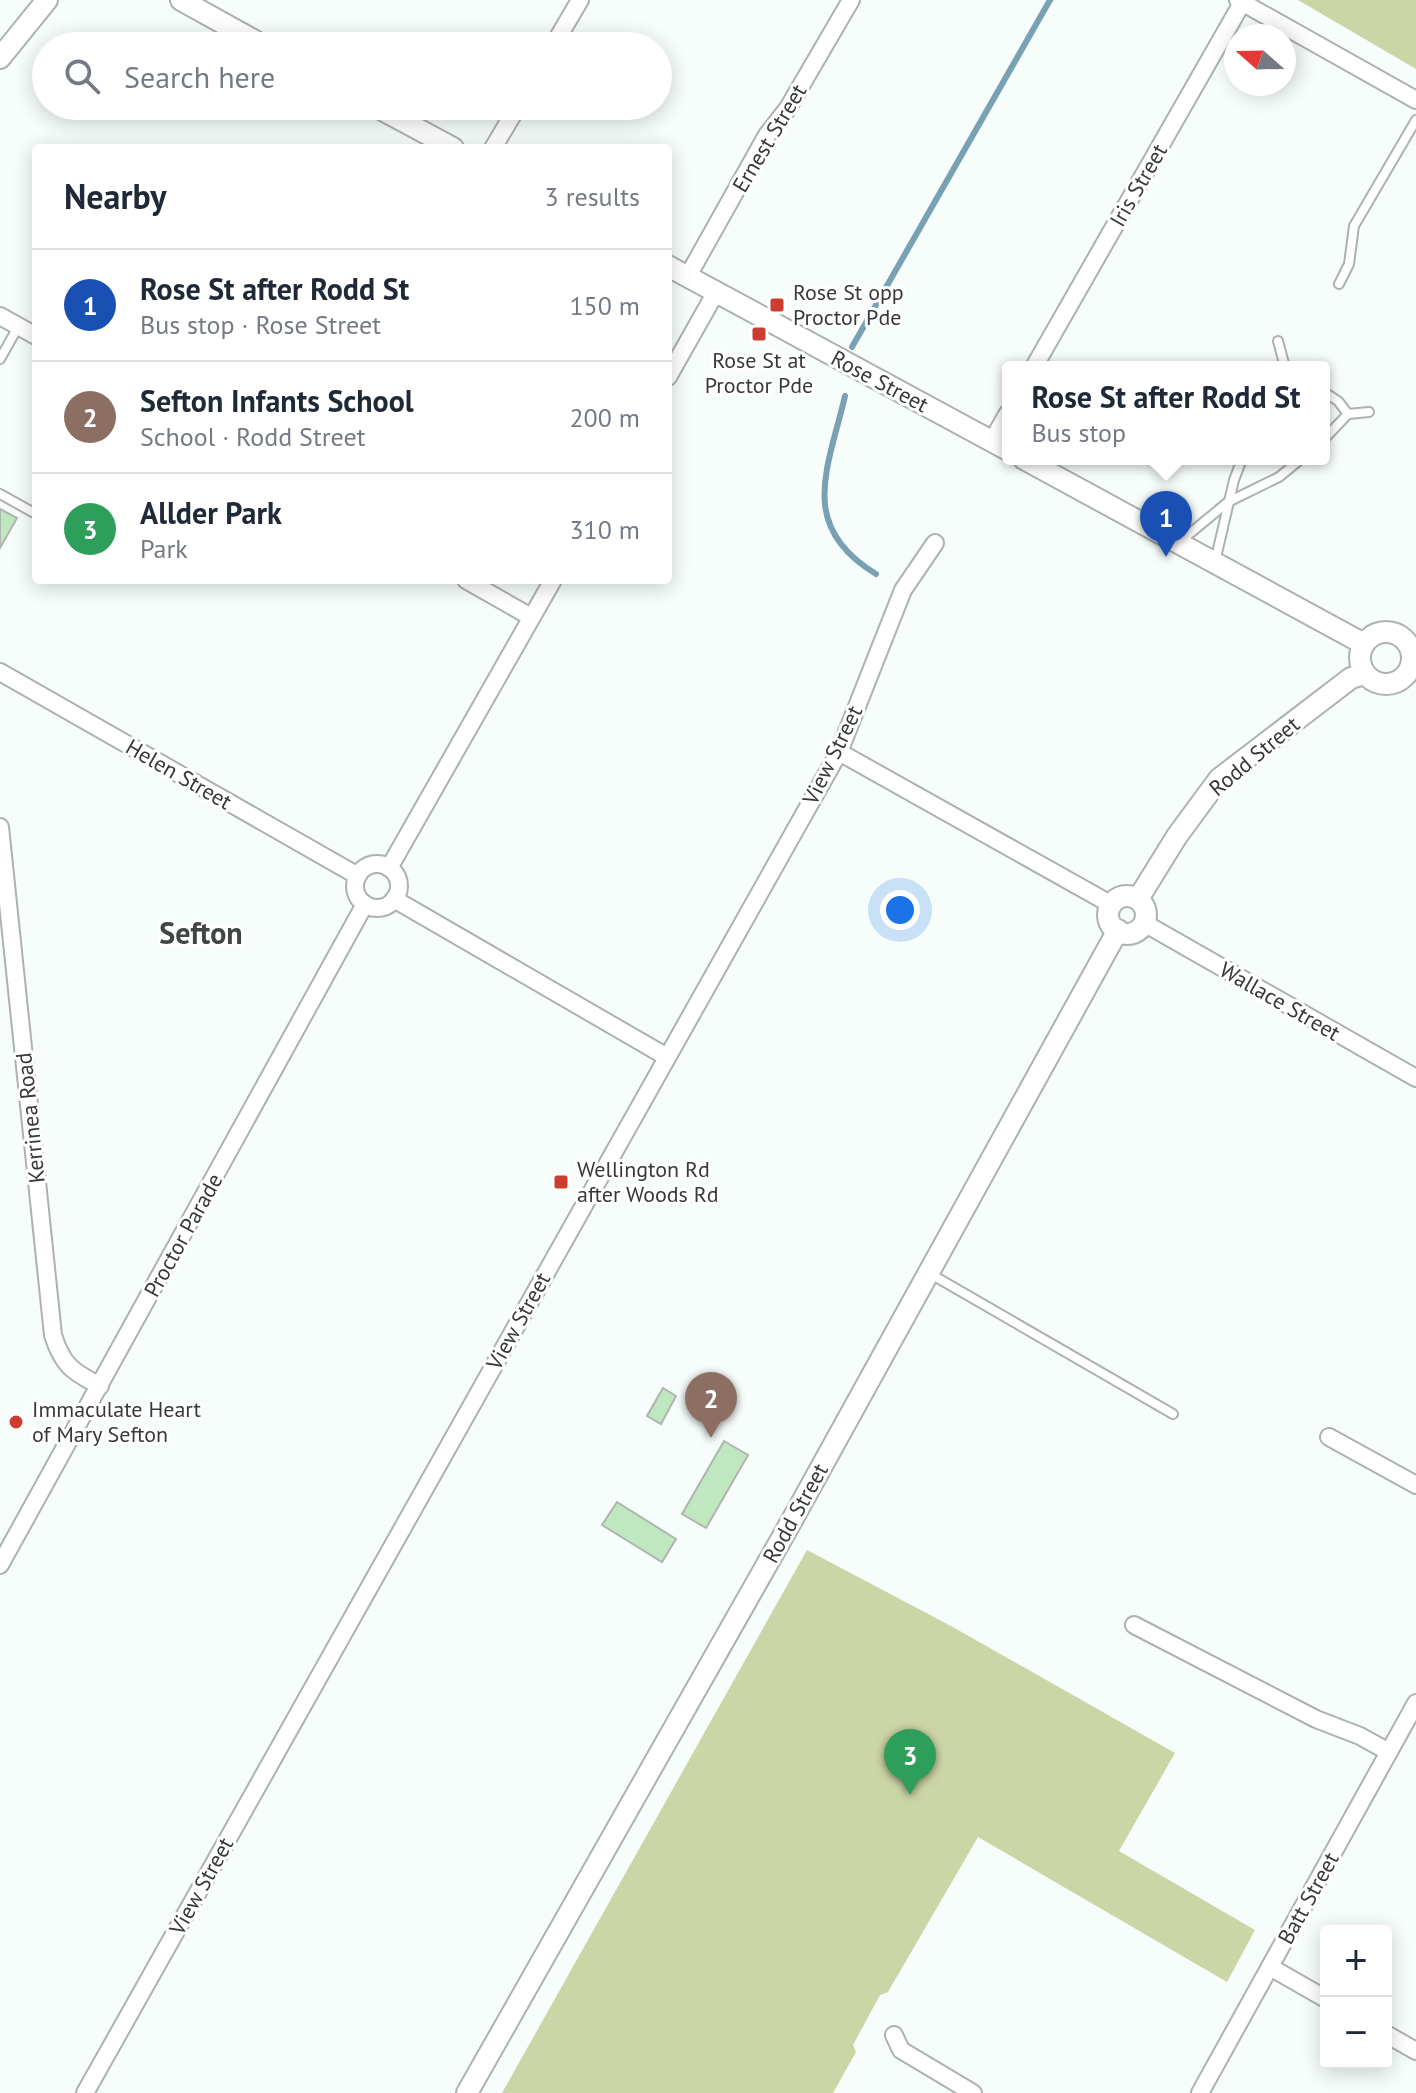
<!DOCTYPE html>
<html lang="en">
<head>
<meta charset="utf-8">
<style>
	body { margin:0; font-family:"PT Sans",sans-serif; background:#f2f2f3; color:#1f2937 }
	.controls { position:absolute; right:24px; bottom:24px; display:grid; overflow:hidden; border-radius:8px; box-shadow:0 4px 20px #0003 }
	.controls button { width:72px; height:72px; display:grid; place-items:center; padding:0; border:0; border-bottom:2px solid #e0e1e3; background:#fff; color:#1f2937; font:40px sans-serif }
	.compass { position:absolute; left:1224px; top:24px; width:72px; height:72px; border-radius:50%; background:#fff; box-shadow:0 4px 20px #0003; rotate:290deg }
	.you { position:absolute; left:900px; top:910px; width:28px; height:28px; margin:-20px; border:6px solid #fff; border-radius:50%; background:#1a73e8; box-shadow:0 0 0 12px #1a73e833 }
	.badge { display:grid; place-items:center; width:52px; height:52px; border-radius:50%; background:#ca3d2f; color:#fff; font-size:26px; font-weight:700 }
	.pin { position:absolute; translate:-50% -66px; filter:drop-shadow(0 2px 4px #0008) }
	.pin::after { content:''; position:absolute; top:42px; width:28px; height:24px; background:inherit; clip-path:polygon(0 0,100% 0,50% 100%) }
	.popup { position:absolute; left:1002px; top:361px; width:328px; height:104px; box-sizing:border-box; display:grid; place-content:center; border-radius:8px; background:#fff; filter:drop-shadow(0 2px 6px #0005); font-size:26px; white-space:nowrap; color:#747a83 }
	.popup b { font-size:30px; color:#1f2937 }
	.popup::after { content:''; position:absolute; left:50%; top:100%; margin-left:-16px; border:16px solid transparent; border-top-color:#fff }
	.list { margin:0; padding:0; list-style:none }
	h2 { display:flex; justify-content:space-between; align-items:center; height:104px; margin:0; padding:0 32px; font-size:34px }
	h2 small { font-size:26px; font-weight:400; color:#747a83 }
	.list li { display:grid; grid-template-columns:52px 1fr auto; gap:24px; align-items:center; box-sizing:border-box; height:112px; padding:0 32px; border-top:2px solid #e0e1e3 }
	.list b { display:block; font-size:30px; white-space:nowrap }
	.list p { margin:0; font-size:26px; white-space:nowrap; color:#747a83 }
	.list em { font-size:26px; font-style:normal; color:#747a83 }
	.icon { flex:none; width:44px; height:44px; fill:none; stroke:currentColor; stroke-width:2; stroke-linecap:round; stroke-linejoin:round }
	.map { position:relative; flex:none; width:1416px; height:2093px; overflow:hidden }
	.search { position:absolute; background:#fff; box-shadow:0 4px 20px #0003; left:32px; top:32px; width:640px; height:88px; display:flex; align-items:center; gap:20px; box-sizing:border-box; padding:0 28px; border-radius:44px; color:#747a83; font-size:30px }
	.panel { position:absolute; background:#fff; box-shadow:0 4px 20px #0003; left:32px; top:144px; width:640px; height:440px; border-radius:8px }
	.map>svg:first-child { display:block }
	.green { fill:#ccd5a6 }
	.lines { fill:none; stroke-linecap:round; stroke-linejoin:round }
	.stream { stroke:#7aa0b4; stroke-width:6 }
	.building { fill:#bfe7c0; stroke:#b0b5b0; stroke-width:2 }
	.service-casing { stroke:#acb2b0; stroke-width:12 }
	.minor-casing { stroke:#acb2b0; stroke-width:20 }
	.tertiary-casing { stroke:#acb2b0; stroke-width:24 }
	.service { stroke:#fff; stroke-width:8 }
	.minor { stroke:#fff; stroke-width:16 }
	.tertiary { stroke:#fff; stroke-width:20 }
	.poi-dot { fill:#ca3d2f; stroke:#fff; stroke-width:3 }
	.labels { text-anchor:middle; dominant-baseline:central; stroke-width:6; stroke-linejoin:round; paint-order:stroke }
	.street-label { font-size:22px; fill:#373939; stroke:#fff }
	.poi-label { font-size:22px; fill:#373939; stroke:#fff; text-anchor:start }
	.district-label { font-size:30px; font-weight:bold; fill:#414645; stroke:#fff }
</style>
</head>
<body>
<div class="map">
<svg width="1416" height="2093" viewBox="0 0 1416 2093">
	<rect width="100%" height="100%" fill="#f6fdfb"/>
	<g class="green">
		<path d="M1298,0h118v69z"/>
		<path d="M807,1550l144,76 224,127 -56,98 136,79 -28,52 -249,-145 -90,155 -8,3 -27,50 3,7 -23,41h-331z"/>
	</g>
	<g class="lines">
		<g class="stream">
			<path d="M852,347l198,-347"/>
			<path d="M845,396c-17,73 -48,130 31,178"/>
		</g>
	</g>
	<g class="building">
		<path d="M0,509l17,9 -17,30z"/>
		<path d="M663,1388l13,8 -15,28 -14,-8z"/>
		<path d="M724,1441l24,14 -42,73 -24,-14z"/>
		<path d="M617,1502l59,37 -14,23 -60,-37z"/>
	</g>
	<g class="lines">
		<defs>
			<g id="service">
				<path d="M1339,284l10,-20 5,-38 62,-106"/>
				<path d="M1278,341l7,26"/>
				<path d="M0,359l18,-32"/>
				<path d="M1324,392l14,9 10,13 21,-2"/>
				<path d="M1324,439l24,-25"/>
				<path d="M0,494l36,20"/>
				<path d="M1181,545l7,-10 40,-33 51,-25 22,-18"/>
				<path d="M1215,562l19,-82 8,-21"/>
				<path d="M929,1273l244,141"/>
			</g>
			<g id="minor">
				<path d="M1238,0l178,100"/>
				<path d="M553,46l27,-46"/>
				<path d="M493,148l25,-42"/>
				<path d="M688,276l79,-141 21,-27 63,-108"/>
				<path d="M0,316l36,20"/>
				<path d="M1034,367l208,-364"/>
				<path d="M668,377l48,-85"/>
				<path d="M992,441l16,-28"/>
				<path d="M466,580l65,37"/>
				<path d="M0,672l358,204"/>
				<path d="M839,752l273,153"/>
				<path d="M0,827l53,508c9,30 20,37 47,51"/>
				<circle cx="377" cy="886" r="22"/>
				<path d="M389,868l164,-288"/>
				<path d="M394,899l273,158"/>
				<path d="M1144,923l272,155"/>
				<path d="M1329,1437l87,48"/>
				<path d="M0,1565l365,-661"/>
				<path d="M1134,1625l182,94 44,17 29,16"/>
				<path d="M1270,1967l56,32"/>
				<path d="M1386,2034l30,17"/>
				<path d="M894,2035l7,15 72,43"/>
				<path d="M85,2093l754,-1341 64,-162 32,-47"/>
				<path d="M1200,2093l216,-390"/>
			</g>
			<g id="tertiary">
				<path d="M181,0l83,46"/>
				<path d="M0,58l47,-58"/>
				<path d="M375,106l78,42"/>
				<path d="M668,266l340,184"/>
				<path d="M1024,459l340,185"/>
				<circle cx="1386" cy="658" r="26"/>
				<circle cx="1127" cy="915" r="19"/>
				<path d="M1138,899l39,-63 42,-57 132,-101 14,-4"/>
				<path d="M467,2093l324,-571 327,-592"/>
			</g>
		</defs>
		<use href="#service" class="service-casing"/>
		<use href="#minor" class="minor-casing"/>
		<use href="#tertiary" class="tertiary-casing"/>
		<use href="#service" class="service"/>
		<use href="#minor" class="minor"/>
		<use href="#tertiary" class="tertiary"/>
	</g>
	<g class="poi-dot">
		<rect x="769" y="297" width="16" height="16" rx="4"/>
		<rect x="751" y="326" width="16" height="16" rx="4"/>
		<rect x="553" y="1174" width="16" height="16" rx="4"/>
		<circle cx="16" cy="1422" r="8"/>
	</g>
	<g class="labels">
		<g class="street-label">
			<text transform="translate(769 138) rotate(-59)">Ernest Street</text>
			<text transform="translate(1138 185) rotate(-60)">Iris Street</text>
			<text transform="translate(880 381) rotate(28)">Rose Street</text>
			<text transform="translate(832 755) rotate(-64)">View Street</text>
			<text transform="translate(1254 756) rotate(-40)">Rodd Street</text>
			<text transform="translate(179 774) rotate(30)">Helen Street</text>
			<text transform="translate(1280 1001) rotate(30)">Wallace Street</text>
			<text transform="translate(30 1118) rotate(-96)">Kerrinea Road</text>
			<text transform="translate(183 1235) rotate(-61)">Proctor Parade</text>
			<text transform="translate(518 1321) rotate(-61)">View Street</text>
			<text transform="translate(795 1513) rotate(-61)">Rodd Street</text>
			<text transform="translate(201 1886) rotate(-61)">View Street</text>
			<text transform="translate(1308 1898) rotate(-61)">Batt Street</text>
		</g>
		<g class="poi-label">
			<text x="793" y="292">Rose St opp<tspan x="793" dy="25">Proctor Pde</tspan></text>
			<text x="759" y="360" text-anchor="middle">Rose St at<tspan x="759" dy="25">Proctor Pde</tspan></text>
			<text x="577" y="1169">Wellington Rd<tspan x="577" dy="25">after Woods Rd</tspan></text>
			<text x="32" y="1409">Immaculate Heart<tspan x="32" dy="25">of Mary Sefton</tspan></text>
		</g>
		<g class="district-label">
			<text x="201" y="932">Sefton</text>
		</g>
	</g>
</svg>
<div class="controls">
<button>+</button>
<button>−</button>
</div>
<svg class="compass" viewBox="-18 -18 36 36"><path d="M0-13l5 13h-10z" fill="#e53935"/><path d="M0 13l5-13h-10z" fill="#747a83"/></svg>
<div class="you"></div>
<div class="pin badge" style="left:1166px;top:557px;background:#1a4fb4">1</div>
<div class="popup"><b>Rose St after Rodd St</b>Bus stop</div>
<div class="pin badge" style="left:711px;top:1438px;background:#8d6e63">2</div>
<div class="pin badge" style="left:910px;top:1795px;background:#2e9e5b">3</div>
<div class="search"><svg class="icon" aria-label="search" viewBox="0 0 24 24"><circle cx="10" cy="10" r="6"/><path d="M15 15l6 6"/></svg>Search here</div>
<section class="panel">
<h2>Nearby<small>3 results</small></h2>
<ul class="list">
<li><span class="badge" style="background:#1a4fb4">1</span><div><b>Rose St after Rodd St</b><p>Bus stop · Rose Street</p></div><em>150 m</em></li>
<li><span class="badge" style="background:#8d6e63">2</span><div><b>Sefton Infants School</b><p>School · Rodd Street</p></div><em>200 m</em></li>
<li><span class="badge" style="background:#2e9e5b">3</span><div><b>Allder Park</b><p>Park</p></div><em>310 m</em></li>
</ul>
</section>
</div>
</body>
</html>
